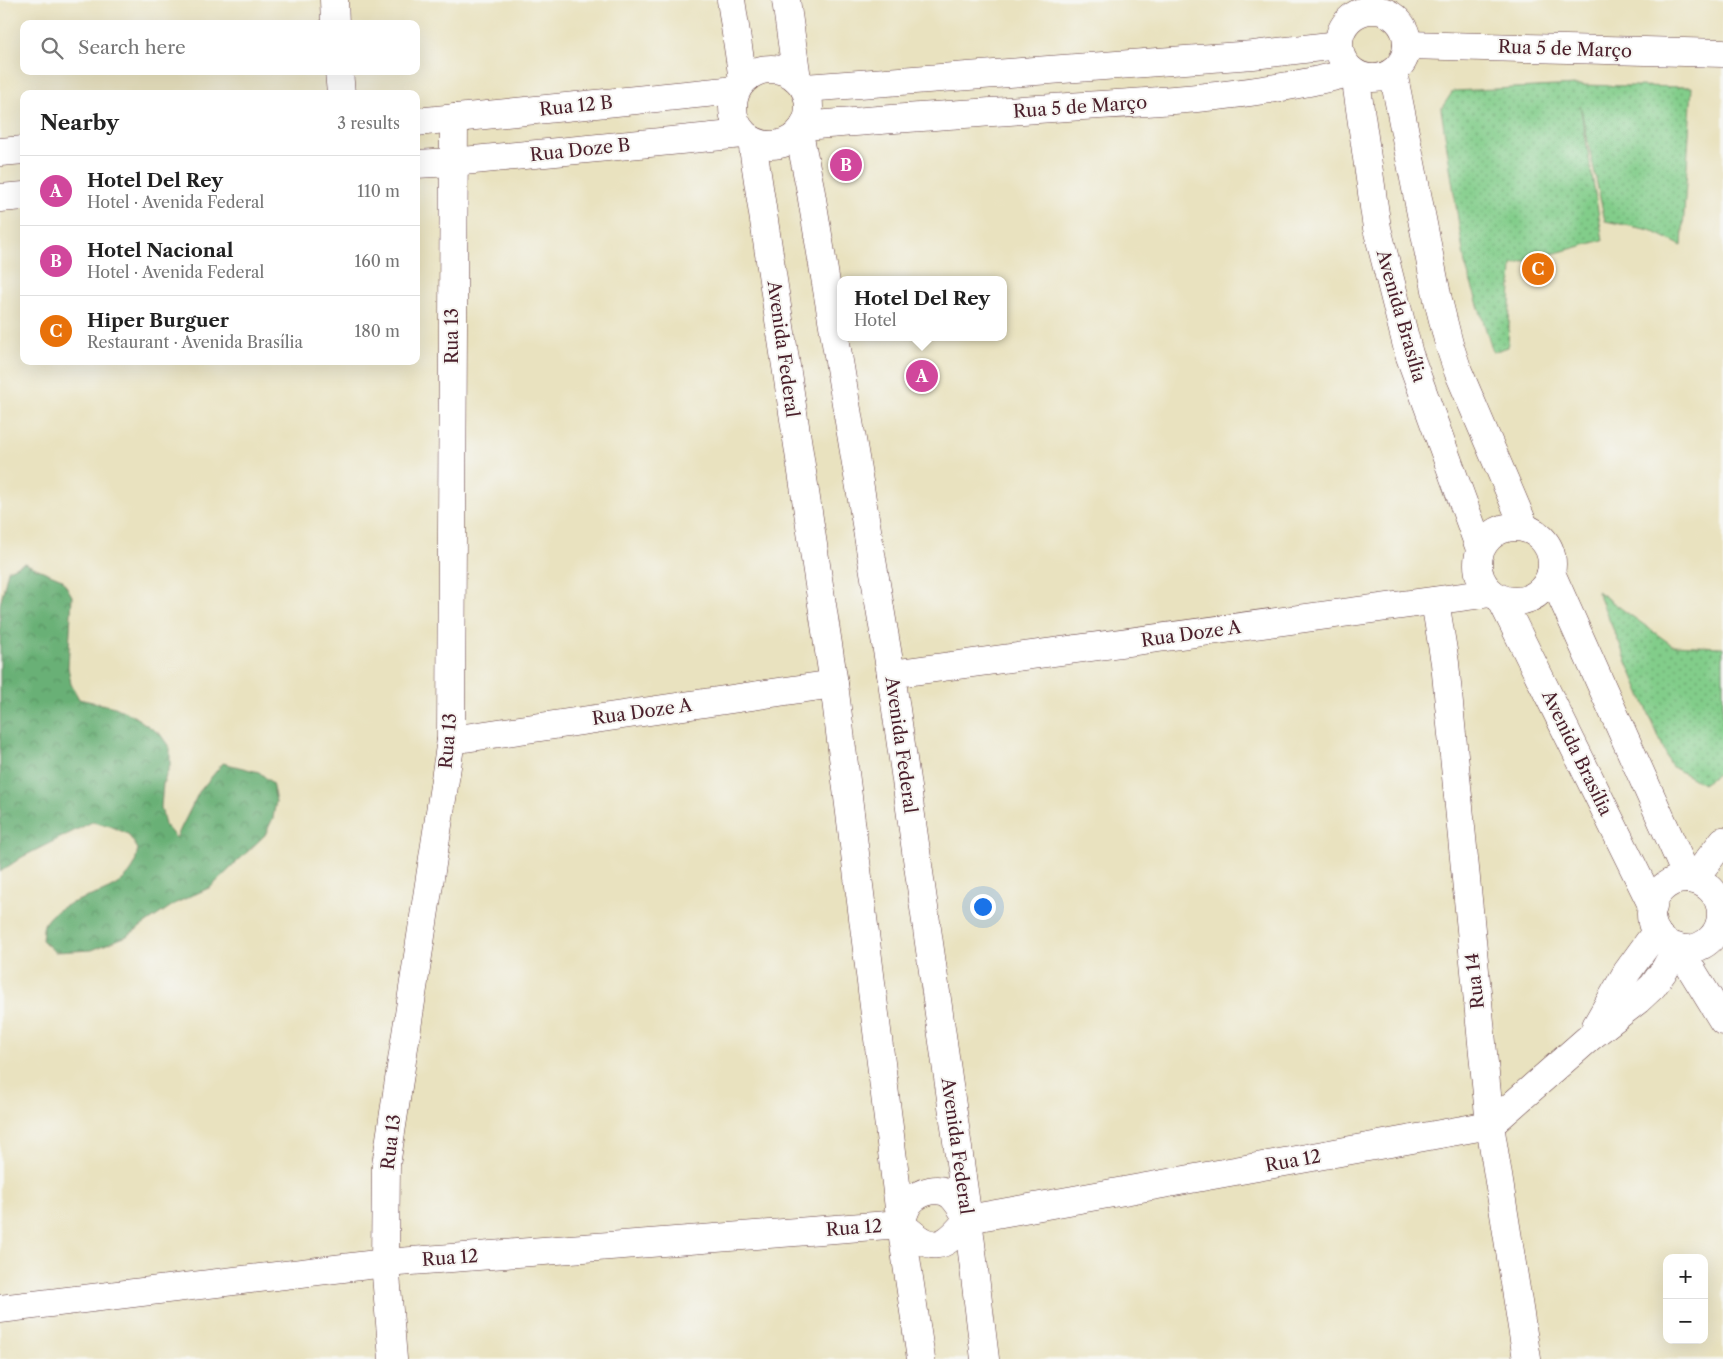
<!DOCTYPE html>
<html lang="en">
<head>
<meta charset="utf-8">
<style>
	body { margin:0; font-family:"Libre Caslon Text",serif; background:#f6f6f6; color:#222 }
	.controls { position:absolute; right:15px; bottom:15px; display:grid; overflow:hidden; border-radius:10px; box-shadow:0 5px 20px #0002 }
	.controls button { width:45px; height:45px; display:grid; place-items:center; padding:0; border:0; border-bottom:1px solid #e0e0e0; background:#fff; color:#222; font:25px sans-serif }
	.you { position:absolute; left:982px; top:906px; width:18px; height:18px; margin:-12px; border:4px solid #fff; border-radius:50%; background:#1a73e8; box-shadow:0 0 0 8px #1a73e833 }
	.badge { display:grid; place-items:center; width:32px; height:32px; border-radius:50%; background:#d1495b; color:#fff; font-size:16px; font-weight:700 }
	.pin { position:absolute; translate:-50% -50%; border:2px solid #fff; box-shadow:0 1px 5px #0006 }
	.popup { position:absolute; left:837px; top:276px; width:170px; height:65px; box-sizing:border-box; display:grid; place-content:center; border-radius:10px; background:#fff; filter:drop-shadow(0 1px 4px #0005); font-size:16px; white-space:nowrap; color:#767676 }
	.popup b { font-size:19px; color:#222 }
	.popup::after { content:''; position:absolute; left:50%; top:100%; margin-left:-10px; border:10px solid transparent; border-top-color:#fff }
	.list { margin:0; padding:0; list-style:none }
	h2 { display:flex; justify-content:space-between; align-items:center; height:65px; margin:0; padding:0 20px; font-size:21px }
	h2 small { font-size:16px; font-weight:400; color:#767676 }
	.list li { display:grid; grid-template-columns:32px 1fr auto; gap:15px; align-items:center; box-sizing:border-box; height:70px; padding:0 20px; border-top:1px solid #e0e0e0 }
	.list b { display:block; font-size:19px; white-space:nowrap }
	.list p { margin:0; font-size:16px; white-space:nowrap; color:#767676 }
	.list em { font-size:16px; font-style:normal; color:#767676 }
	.icon { flex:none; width:28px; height:28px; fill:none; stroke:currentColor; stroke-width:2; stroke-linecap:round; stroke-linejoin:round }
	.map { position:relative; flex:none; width:1723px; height:1359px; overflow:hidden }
	.search { position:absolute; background:#fff; box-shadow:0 5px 20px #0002; left:20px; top:20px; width:400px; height:55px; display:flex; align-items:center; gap:12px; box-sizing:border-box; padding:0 18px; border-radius:10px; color:#767676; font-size:19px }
	.panel { position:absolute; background:#fff; box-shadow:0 5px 20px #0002; left:20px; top:90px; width:400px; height:275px; border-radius:10px }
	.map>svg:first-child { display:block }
	.green { fill:url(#green-dots); stroke:#66765a }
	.forest { fill:url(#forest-crowns); stroke:#5a6850 }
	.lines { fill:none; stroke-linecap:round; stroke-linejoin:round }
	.minor-casing { stroke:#623c41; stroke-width:29 }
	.tertiary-casing { stroke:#623c41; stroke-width:29 }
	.secondary-casing { stroke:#623c41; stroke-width:29 }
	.minor { stroke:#fff; stroke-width:28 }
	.tertiary { stroke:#fff; stroke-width:28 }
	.secondary { stroke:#fff; stroke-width:28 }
	.labels { text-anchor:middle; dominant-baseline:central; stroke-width:4; stroke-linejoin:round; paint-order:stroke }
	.street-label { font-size:18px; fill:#4a1f2b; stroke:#f6f6f2 }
</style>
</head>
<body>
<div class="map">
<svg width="1723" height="1359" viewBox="0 0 1723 1359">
	<defs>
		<pattern id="green-dots" width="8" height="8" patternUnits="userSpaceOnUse" patternTransform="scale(1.25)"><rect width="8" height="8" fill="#82cd8a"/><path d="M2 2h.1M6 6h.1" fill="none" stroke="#6ca671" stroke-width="1.8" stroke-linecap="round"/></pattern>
		<pattern id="forest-crowns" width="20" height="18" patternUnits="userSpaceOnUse" patternTransform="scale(1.25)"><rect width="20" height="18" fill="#69b076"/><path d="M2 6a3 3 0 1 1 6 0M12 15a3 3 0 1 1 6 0" fill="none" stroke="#588f61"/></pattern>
	</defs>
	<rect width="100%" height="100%" fill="#f6f6f2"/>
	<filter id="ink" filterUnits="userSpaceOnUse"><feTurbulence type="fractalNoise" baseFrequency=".02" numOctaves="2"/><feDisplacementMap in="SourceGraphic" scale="10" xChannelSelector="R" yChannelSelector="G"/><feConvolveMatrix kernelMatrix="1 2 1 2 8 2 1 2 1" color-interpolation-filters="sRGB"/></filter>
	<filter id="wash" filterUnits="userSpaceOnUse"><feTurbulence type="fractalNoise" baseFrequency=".0096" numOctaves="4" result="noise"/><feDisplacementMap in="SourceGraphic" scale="20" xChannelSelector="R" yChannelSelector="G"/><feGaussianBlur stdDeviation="1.12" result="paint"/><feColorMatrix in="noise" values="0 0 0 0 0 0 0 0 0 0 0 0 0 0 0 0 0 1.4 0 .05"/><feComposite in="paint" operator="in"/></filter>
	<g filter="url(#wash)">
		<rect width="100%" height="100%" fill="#e9e2bf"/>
		<g class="green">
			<path d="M1576,85l116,2 -10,159 -32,-16 -45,-9 -25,-116 23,135 -91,25 -4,82 -15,5 -28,-88 -24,-155 12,-18z"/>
			<path d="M1597,591l75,54 51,2v123l-20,14 -32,-18z"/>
		</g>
		<path class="forest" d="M24,563l38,16 10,17 -4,71 3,17 8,15 36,8 17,8 28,19 10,14v17l-7,19 -2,23 4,18 11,13 23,-46 24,-29 36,9 13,11 4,18 -3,17 -8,17 -54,52 -35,16 -49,33 -35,14 -37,2 -13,-12c1,-6 0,-14 4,-19 20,-27 68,-21 87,-53 3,-5 3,-13 5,-19l-10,-15 -18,-8 -18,-4 -70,35 -22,15v-267l8,-35z"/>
	</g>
	<g filter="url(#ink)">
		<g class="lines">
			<defs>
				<g id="minor">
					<path d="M334,0l1,24"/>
					<path d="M1407,45l316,8"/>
					<path d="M339,71l2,23"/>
					<path d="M1435,601l10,62 45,462 37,234"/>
					<path d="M891,674l600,-81"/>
					<path d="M451,740l383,-56"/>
					<path d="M1693,880l30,-39"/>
					<path d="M1721,908l2,-3"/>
					<path d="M1596,1026l31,-54 29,-40"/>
					<path d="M968,1219l522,-94 99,-87 49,-38 15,-14 12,-17 12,-22"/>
					<path d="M901,1224c2,-7 4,-16 9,-22 10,-11 30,-17 42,-6 7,7 11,15 16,23"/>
					<path d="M901,1224c31,28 41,28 67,-5"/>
					<path d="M0,1309l385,-46 516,-39"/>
					<path d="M393,1359l-8,-96 1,-98 65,-425 3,-622"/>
				</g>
				<g id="tertiary">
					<path d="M805,88l448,-33 85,-10"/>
					<path d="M416,122l320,-32"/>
					<path d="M804,126c93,-8 186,-14 279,-20 91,-5 182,-11 270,-34"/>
					<path d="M0,152l24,-2"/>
					<path d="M416,164l37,-2 290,-28"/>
					<path d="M0,198l24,-2"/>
				</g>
				<g id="secondary">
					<path d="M731,0l12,80"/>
					<path d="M786,0l11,79"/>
					<circle cx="1373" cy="44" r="34"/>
					<circle cx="771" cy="107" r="38"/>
					<path d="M1393,72l45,228 11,44 9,27 67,157"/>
					<path d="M1355,74l22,154 32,126 71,195"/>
					<path d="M799,133l11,54 81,487 77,545 17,140"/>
					<path d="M752,141l82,543 67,540 20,135"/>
					<circle cx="1515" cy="564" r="37"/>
					<path d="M1551,573l137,306"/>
					<path d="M1501,599l152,308"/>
					<circle cx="1686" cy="914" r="35"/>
					<path d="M1679,949l44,72"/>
				</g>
			</defs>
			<use href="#minor" class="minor-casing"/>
			<use href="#tertiary" class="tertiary-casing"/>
			<use href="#secondary" class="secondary-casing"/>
			<use href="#minor" class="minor"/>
			<use href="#tertiary" class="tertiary"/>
			<use href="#secondary" class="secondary"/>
		</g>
	</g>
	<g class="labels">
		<g class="street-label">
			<text transform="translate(1565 49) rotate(2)">Rua 5 de Março</text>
			<text transform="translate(576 106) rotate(-6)">Rua 12 B</text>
			<text transform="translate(1080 107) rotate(-4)">Rua 5 de Março</text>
			<text transform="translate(580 150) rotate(-6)">Rua Doze B</text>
			<text transform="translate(1401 316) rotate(74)">Avenida Brasília</text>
			<text transform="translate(452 336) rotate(-90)">Rua 13</text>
			<text transform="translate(783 349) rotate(82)">Avenida Federal</text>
			<text transform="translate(1191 634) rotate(-8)">Rua Doze A</text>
			<text transform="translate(642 712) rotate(-8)">Rua Doze A</text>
			<text transform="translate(448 741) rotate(-85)">Rua 13</text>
			<text transform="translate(901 745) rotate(82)">Avenida Federal</text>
			<text transform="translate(1577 753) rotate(64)">Avenida Brasília</text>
			<text transform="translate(1475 981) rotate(-96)">Rua 14</text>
			<text transform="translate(391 1142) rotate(-83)">Rua 13</text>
			<text transform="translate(957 1146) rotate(82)">Avenida Federal</text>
			<text transform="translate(1293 1161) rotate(-10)">Rua 12</text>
			<text transform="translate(854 1228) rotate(-4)">Rua 12</text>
			<text transform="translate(450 1258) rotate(-4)">Rua 12</text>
		</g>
	</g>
</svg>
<div class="controls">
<button>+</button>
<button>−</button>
</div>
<div class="you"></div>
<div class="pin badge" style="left:922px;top:376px;background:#d1479c">A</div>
<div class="popup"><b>Hotel Del Rey</b>Hotel</div>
<div class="pin badge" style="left:846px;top:165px;background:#d1479c">B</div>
<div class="pin badge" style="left:1538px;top:269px;background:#e8710a">C</div>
<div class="search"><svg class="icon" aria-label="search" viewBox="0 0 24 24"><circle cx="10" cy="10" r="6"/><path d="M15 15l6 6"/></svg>Search here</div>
<section class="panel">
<h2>Nearby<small>3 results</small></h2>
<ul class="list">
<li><span class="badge" style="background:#d1479c">A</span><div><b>Hotel Del Rey</b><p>Hotel · Avenida Federal</p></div><em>110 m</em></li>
<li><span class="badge" style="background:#d1479c">B</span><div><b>Hotel Nacional</b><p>Hotel · Avenida Federal</p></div><em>160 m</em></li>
<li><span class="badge" style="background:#e8710a">C</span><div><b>Hiper Burguer</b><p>Restaurant · Avenida Brasília</p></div><em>180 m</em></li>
</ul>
</section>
</div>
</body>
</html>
